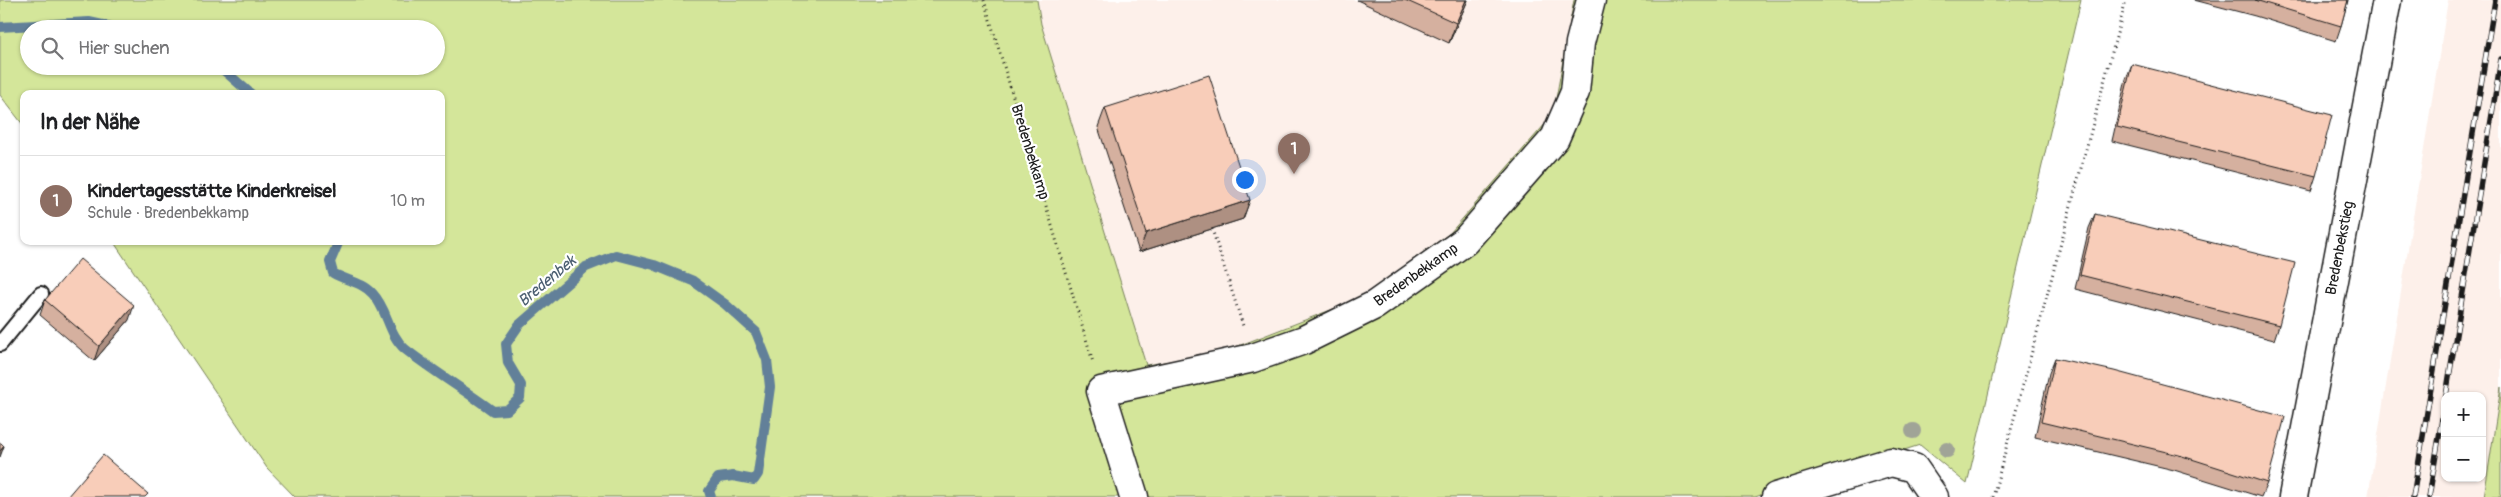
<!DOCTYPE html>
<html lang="de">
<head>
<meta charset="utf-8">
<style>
	body { margin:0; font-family:Pangolin,sans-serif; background:#f2f2f2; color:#202124 }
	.controls { position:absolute; right:15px; bottom:15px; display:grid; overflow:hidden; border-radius:10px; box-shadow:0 1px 4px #0004 }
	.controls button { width:45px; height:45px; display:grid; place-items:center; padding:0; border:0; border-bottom:1px solid #e0e0e0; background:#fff; color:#202124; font:25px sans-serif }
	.you { position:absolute; left:1244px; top:179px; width:18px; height:18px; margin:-12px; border:4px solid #fff; border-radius:50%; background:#1a73e8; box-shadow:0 0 0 8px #1a73e833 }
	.badge { display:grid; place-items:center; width:32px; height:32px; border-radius:50%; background:#7c3aed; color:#fff; font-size:16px; font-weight:700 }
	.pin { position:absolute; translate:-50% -41px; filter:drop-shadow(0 1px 2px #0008) }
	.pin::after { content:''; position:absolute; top:26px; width:18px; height:15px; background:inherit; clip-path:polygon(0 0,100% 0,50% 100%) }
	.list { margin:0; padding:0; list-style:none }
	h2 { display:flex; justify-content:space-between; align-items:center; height:65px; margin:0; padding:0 20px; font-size:21px }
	h2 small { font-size:16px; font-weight:400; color:#757577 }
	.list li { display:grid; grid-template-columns:32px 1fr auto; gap:15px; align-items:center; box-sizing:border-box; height:90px; padding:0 20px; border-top:1px solid #e0e0e0 }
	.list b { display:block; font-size:19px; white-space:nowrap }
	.list p { margin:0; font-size:16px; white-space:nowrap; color:#757577 }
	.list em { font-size:16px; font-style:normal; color:#757577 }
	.icon { flex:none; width:28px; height:28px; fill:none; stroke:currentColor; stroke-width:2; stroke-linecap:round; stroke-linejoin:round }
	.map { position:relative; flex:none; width:2501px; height:497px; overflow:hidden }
	.search { position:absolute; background:#fff; box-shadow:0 1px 4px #0004; left:20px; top:20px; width:425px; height:55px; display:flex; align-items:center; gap:12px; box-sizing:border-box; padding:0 18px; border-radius:28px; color:#757577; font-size:19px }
	.panel { position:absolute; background:#fff; box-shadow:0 1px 4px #0004; left:20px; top:90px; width:425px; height:155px; border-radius:10px }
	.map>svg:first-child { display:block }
	.built { fill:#fdf0ea; fill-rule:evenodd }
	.green { fill:#d4e69a; stroke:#78815b; fill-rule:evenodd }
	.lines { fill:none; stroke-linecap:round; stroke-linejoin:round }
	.stream { stroke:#628099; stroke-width:10 }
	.lane-casing { stroke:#1c1c1c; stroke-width:18 }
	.street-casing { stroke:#1c1c1c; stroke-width:31 }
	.path { stroke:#1c1c1c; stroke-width:3; stroke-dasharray:1 4; stroke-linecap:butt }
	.lane { stroke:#fff; stroke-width:14 }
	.street { stroke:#fff; stroke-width:28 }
	.rail-casing { stroke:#1c1c1c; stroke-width:5.5 }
	.rail { stroke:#fff; stroke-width:4; stroke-dasharray:11; stroke-linecap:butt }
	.tree { fill:#a0a497 }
	.wall { fill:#d5b09f; stroke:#1c1c1c }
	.shaded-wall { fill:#ae9082; stroke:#1c1c1c }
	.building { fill:#f8cdb9; stroke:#1c1c1c }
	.labels { text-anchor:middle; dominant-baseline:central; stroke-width:4.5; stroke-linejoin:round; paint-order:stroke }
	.street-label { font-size:15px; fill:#1c1c1c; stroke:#fff }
	.water-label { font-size:16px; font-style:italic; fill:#4b5e70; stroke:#fff }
</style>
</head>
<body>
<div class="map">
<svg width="2501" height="497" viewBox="0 0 2501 497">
	<rect width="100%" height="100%" fill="#fff"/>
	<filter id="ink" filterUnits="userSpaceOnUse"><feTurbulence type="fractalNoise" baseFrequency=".02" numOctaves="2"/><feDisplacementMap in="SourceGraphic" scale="10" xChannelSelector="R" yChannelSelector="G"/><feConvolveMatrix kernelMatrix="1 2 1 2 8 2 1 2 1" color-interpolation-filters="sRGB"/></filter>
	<g filter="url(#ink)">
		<g class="built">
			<path d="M1037,0h537l-21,115 -103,118 -91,66 -139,54 -74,12 -105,-341z"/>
			<path d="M2448,0h53v387l-17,110h-116zM2445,396h37v82h-37z"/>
		</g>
		<g class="green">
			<path d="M0,0h1037l4,24 105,341 74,-12 139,-54 91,-66 103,-118 21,-115h507l-114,484 -47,-39 -165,52h-1460l-28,-29 -154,-227h328v-147h-417v32l-24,-31zM29,29h407v37h-407z"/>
			<path d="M2501,387v110h-17z"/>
		</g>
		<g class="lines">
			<g class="stream">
				<path d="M0,27l89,-5 32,7"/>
				<path d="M178,29h11"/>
				<path d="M219,66l32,28"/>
				<path d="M339,241l-9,21 3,11c13,8 30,9 40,21 15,16 15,40 32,55 28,22 60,41 88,62l14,-1 13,-12 1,-13 -13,-22 -2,-19 13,-19 67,-58 30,-12 38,10 39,16 32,23 31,28 11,28 3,27 -12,87 -4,6 -21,-4 -15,2 -9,13 2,6"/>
			</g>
			<defs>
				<path id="lane" d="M0,344l41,-50"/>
				<g id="street">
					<path d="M1134,497l-33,-106 152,-33 51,-18 71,-35 90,-64 90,-103 20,-46 5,-49 11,-43"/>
					<path d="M1776,497l115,-35 23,6 20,29"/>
					<path d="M2293,497l94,-497"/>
				</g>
			</defs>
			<use href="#lane" class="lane-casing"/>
			<use href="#street" class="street-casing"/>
			<g class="path">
				<path d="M984,0l109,362"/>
				<path d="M1212,229l32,100"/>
				<path d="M1993,497l133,-497"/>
			</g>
			<use href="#lane" class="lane"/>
			<use href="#street" class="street"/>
			<defs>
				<g id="rail">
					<path d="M2446,396l55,-337"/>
					<path d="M2413,497l82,-497"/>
					<path d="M2429,497l16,-96"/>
				</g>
			</defs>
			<use href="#rail" class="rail-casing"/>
			<use href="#rail" class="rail"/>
		</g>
		<g class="tree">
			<circle cx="1913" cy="431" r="8"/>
			<circle cx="1947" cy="450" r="8"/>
		</g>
		<g class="wall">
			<path d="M1357,0h111l-19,43z"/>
			<path d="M2194,0h154l-7,26 -5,15 -81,-25z"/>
			<path d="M2132,64l184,112 -5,15 -199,-50 14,-62z"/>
			<path d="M1105,108l145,92 -7,19 -104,33 -41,-125z"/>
			<path d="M2095,214l184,111 -5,15 -199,-51 14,-61z"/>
			<path d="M45,300l84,20 -35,41 -54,-46z"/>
			<path d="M2055,358l212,125 -6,14 -87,-27 -139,-33 14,-64z"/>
		</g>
		<g class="shaded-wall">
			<path d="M1466,0h2l-19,43 7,-20z"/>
			<path d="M1250,200l-7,19 -104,33 7,-19z"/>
			<path d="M134,305l-5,15 -35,41 5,-15z"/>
			<path d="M4,446l-4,11v-6z"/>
		</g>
		<g class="building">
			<path d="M1405,0h61l-10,23z"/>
			<path d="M2255,0h93l-7,26z"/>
			<path d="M2132,64l200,51 -16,61 -199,-49z"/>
			<path d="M1209,75l41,125 -104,33 -41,-125z"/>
			<path d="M2095,214l200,49 -16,62 -199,-50z"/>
			<path d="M80,259l54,46 -35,41 -54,-46z"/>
			<path d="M2055,358l59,13 171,46 -18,66 -88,-28 -138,-33z"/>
			<path d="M0,442l4,4 -4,5z"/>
			<path d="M103,455l45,39 -3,3h-78z"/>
		</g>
	</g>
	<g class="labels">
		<g class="street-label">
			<text transform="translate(1030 152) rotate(73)">Bredenbekkamp</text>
			<text transform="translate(2340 248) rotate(-79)">Bredenbekstieg</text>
			<text transform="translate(1416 275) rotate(-35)">Bredenbekkamp</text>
		</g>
		<g class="water-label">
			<text transform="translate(547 281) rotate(-40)">Bredenbek</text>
		</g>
	</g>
</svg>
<div class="controls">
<button>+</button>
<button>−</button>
</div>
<div class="you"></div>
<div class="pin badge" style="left:1294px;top:174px;background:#8d6e63">1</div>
<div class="search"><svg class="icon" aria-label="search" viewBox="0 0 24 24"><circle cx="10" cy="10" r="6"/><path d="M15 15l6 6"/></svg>Hier suchen</div>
<section class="panel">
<h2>In der Nähe<small></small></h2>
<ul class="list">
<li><span class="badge" style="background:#8d6e63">1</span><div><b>Kindertagesstätte Kinderkreisel</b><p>Schule · Bredenbekkamp</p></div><em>10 m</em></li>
</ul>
</section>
</div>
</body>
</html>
